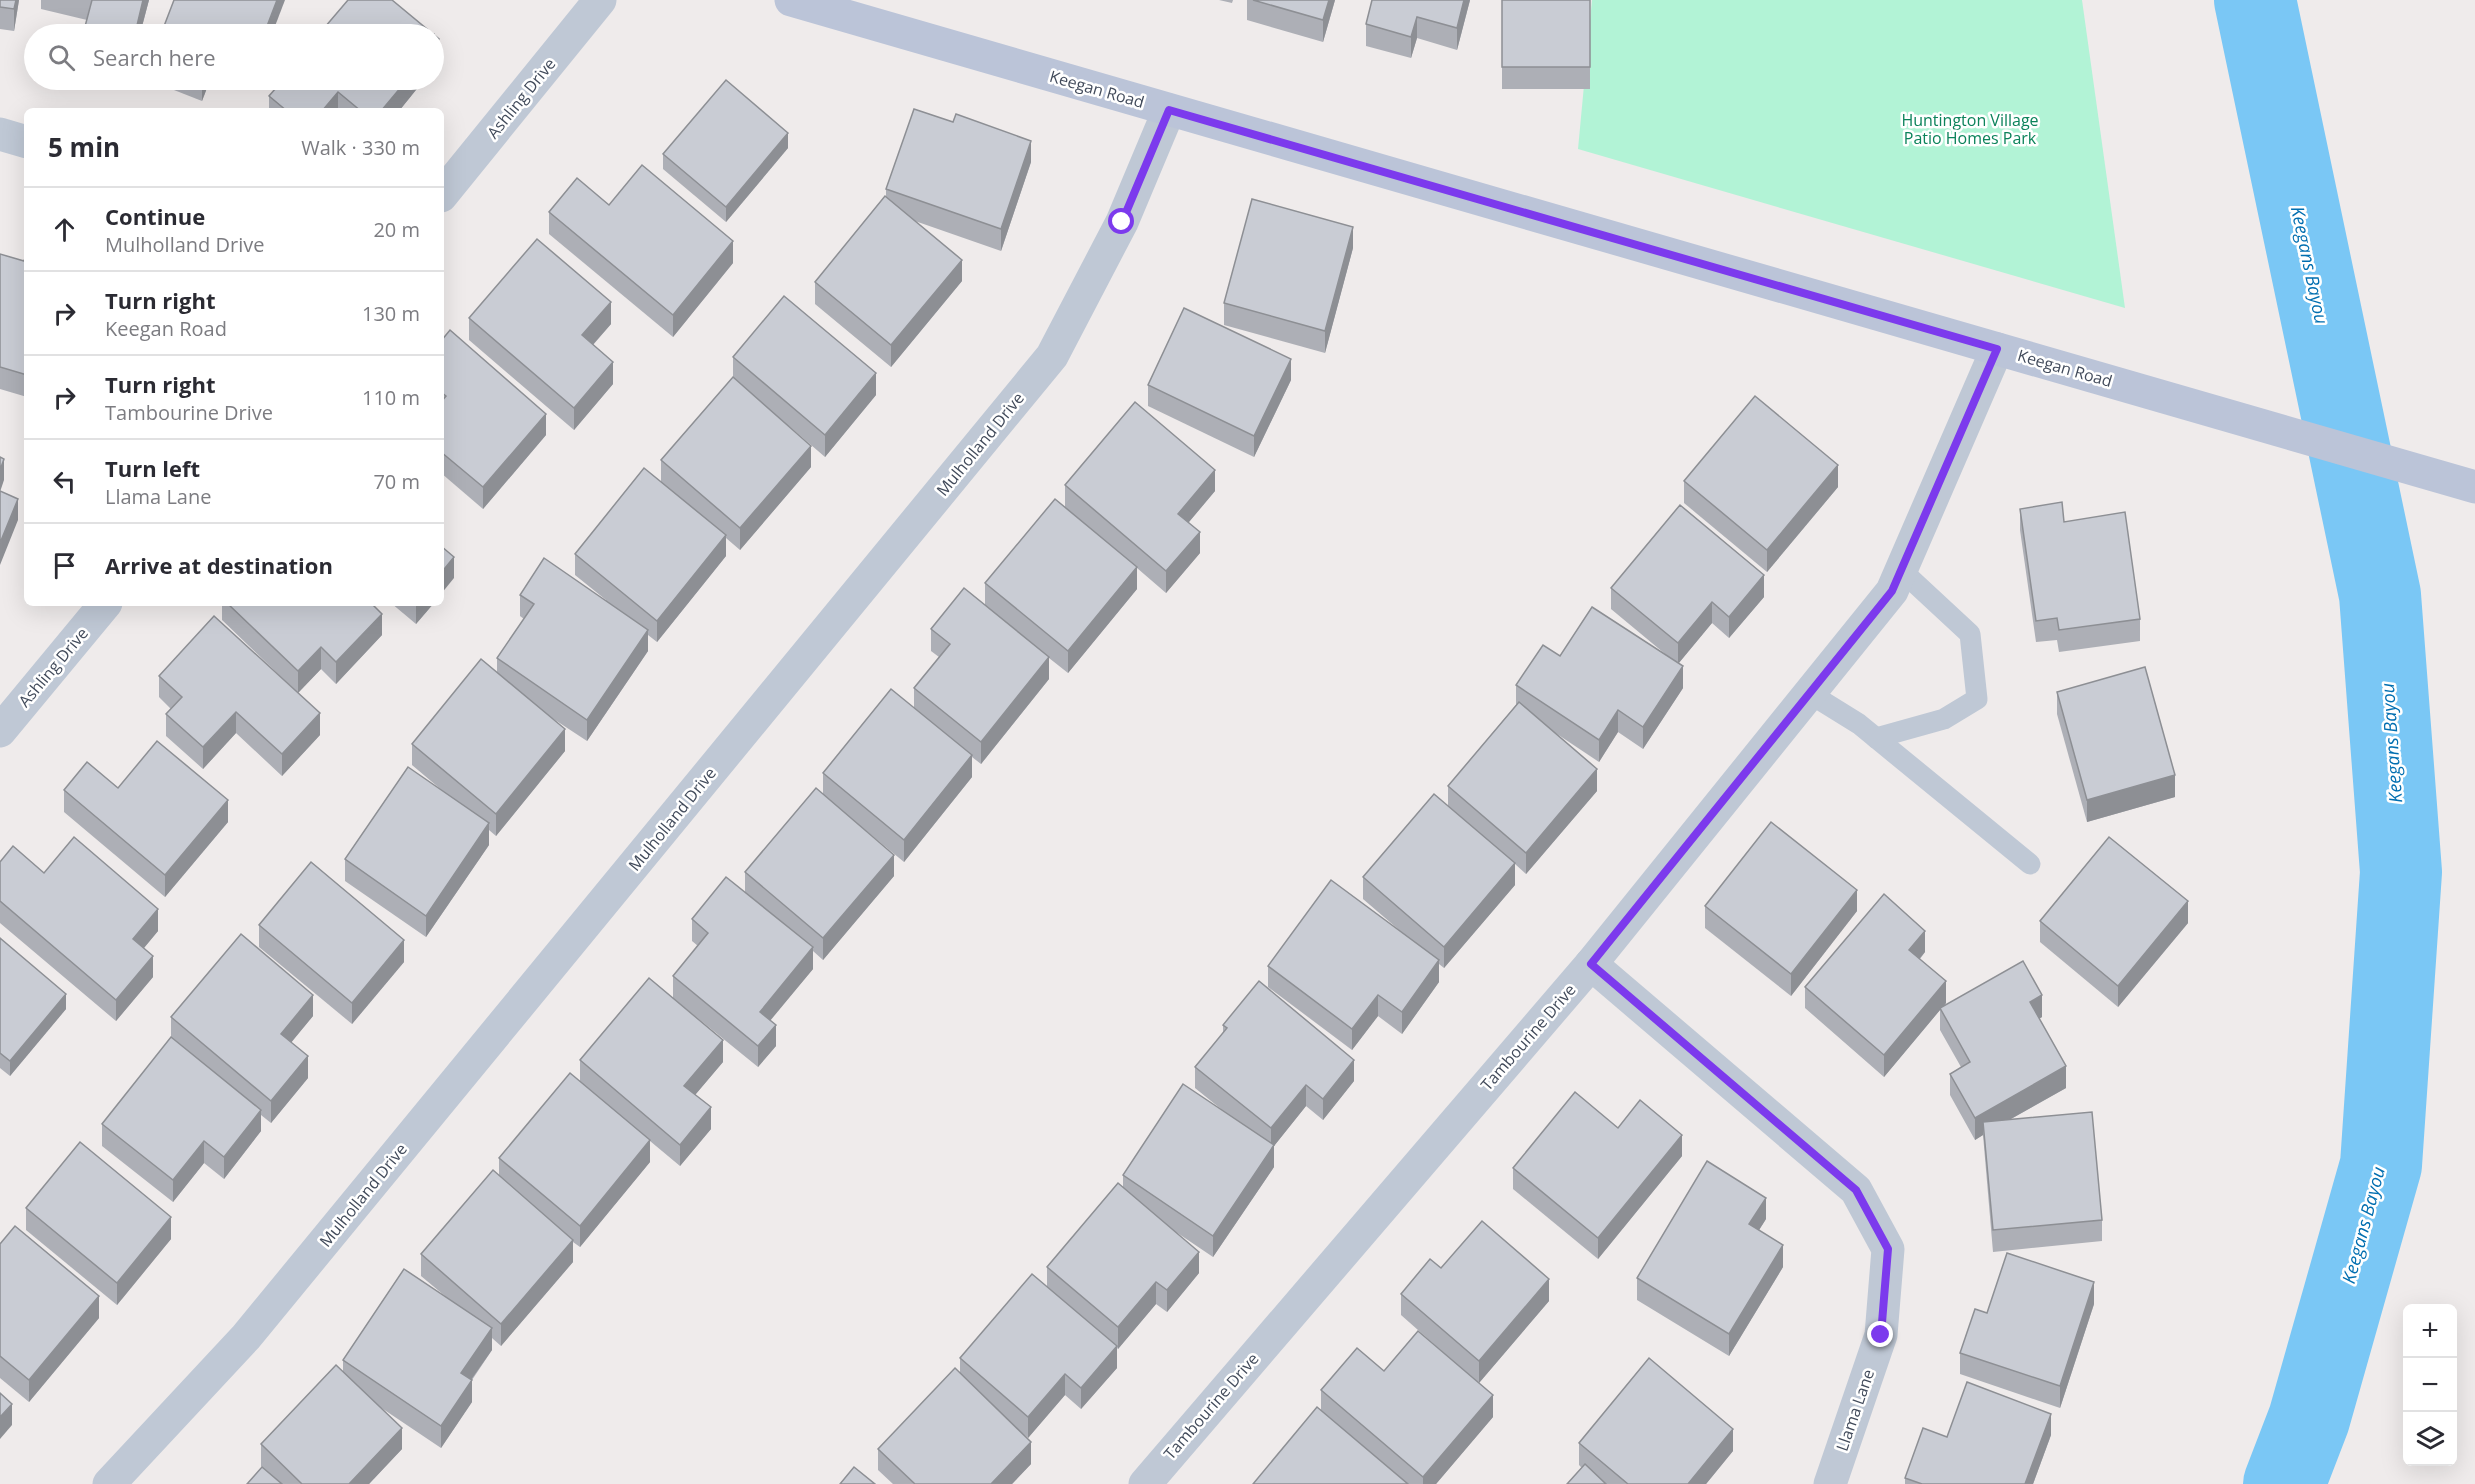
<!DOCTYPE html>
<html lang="en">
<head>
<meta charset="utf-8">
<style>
	body { margin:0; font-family:"Open Sans",sans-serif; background:#f7f7f7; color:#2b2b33 }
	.controls { position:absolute; right:18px; bottom:18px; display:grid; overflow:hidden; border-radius:9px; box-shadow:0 6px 24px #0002 }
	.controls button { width:54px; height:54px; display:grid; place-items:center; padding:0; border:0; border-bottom:2px solid #e1e1e2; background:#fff; color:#2b2b33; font:30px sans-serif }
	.stop { position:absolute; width:18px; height:18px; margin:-14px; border:4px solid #7c3aed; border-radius:50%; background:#fff }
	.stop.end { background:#7c3aed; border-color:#fff; box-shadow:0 2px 6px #0008 }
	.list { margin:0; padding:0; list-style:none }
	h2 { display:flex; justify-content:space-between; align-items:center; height:78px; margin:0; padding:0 24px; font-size:26px }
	h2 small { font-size:20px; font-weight:400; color:#7c7c81 }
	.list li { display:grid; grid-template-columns:39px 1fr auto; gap:18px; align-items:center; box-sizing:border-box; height:84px; padding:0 24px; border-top:2px solid #e1e1e2 }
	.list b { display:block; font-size:22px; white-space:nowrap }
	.list p { margin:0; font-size:20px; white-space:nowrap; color:#7c7c81 }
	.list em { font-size:20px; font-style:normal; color:#7c7c81 }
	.icon { flex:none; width:33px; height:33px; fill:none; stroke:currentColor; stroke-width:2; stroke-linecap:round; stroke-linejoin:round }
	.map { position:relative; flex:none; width:2475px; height:1484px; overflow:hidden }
	.search { position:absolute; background:#fff; box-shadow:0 6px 24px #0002; left:24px; top:24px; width:420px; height:66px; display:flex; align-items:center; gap:15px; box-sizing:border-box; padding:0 21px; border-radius:33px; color:#7c7c81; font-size:22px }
	.panel { position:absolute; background:#fff; box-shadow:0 6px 24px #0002; left:24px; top:108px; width:420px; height:498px; border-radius:9px }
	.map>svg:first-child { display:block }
	.green { fill:#b2f3d6 }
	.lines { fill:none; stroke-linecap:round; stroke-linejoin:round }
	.river { stroke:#7ac7f5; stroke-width:82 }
	.lane { stroke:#bfc8d5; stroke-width:21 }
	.street { stroke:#bfc8d5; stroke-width:33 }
	.secondary { stroke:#bbc4d8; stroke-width:33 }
	.wall { fill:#adafb6 }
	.shaded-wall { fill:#8d8f94 }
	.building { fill:#c9ccd4; stroke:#8d8f94; stroke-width:1.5 }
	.route { stroke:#7c3aed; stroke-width:8 }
	.labels { text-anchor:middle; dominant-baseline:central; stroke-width:5; stroke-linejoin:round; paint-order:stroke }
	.street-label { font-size:16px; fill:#424b5b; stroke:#fff }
	.park-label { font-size:16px; fill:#0c835b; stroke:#fff }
	.water-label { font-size:18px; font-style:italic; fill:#006eb0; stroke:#fff }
</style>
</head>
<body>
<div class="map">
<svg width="2475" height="1484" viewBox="0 0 2475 1484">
	<rect width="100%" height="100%" fill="#efebeb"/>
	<path class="green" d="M1592,0h490l43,308 -547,-159z"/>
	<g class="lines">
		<path class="river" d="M2255,0l125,595 21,277 -20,293 -72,254 -25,65"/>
		<g class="lane">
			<path d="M1809,693l50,31 171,140"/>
			<path d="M1876,738l68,-19 33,-20 -7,-65 -69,-64"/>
		</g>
		<g class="street">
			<path d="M0,134l27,8"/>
			<path d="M441,196l159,-196"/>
			<path d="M0,731l106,-128"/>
			<path d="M1591,964l265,226 32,59 -7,86 -51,149"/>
			<path d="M109,1484l137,-147 806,-981 70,-134 47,-112"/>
			<path d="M1145,1484l446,-520 301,-373 105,-242"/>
		</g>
		<path class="secondary" d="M791,0l1684,487"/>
	</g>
	<g class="wall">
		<path d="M0,0h19l-5,31 -14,-2z"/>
		<path d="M41,0h108l-9,34h-57l4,-14 -46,-11z"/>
		<path d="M1219,0h14l-1,3z"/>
		<path d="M1247,0h88l-12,42 -76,-22z"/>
		<path d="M1470,0l-13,50 -40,-12 -6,20 -45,-12v-22z"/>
		<rect x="1502" y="0" width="88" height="89"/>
		<path d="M151,80h59l-8,21 -51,-20z"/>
		<path d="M424,80l-25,31h-130v-15z"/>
		<path d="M788,148l-62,74 -63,-53v-15z"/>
		<path d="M1031,162l-30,89 -86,-30 47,60 -71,86 -76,-63v-22l71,-85v-8z"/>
		<path d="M549,212l184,51 -60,74 -124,-103z"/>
		<path d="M1353,248l-28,105 -101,-28v-22z"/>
		<path d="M27,252v145l-27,-8v-135l24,7z"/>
		<path d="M469,318l142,6 -18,21 20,39 -39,46 -105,-90z"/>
		<path d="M441,341l105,94 -63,74 -42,-36z"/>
		<path d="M733,357l143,38 -51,62 -36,-31 22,41 -71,83 -14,-12v18l-69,86 -9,-7v16l-61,90 -38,-25 16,35 -69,85 -7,-6v15l-63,92 -81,-56v-22l99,-67 -32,-27v-21l85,-72v-14l27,-39 -4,-3v-21l86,5 -31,-25v-21l86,-73v-21l72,-83z"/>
		<path d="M1291,380l-37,77 -106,-51v-21z"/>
		<path d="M1684,481l154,6 -71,85 -83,-69z"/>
		<path d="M1065,485l150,6 -26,31 11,31 -34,40 -29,-25v21l-69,84 -19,-15v21l-68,85 -9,-7v20l-68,85 -40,-33 30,47 -71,84 -10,-9v18l-43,51 6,26 -18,21 -85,-69v-22l25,-30 -6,-5v-22l53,-27v-20l78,-79v-20l91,-66v-19l25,-31 -8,-6v-22l54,-24v-22l80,-77z"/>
		<path d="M2020,509l44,13 76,97v22l-81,11 -2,-12 -21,2 -16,-112z"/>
		<path d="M1611,588l153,9 -35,41 -17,-15 -34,41 5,24 -40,61 -25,-17 -19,30 -48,-32 46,61 -71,83 -11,-10v21l-71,83 -5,-4v18l-37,52 -24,-18 -26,34 -84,-63v-21l137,-31 -42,-36v-22l85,-72v-19l68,-81v-20l44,-29 110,2 -59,-49z"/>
		<path d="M222,603h149l11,32 -46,49 -15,-15 -23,24 -76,-73z"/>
		<path d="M391,603h43l-18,21z"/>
		<path d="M159,676l161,59 -38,41 -46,-43 -33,36 -37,-33v-22l5,-5 -12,-12z"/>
		<path d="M2057,692l118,105 -88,25 -30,-108z"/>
		<path d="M64,790l164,32 -63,75 -101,-85z"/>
		<path d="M0,862l44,11 114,58 -14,17 9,29 -37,44 -116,-98z"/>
		<path d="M1705,906l152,5 -66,85 -86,-68z"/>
		<path d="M2040,921l148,2 -70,84 -78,-65z"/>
		<path d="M259,925l145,37 -52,62 -93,-77z"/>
		<path d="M0,938l66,71 -56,67 -10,-8z"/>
		<path d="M1925,952l-5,7 26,44 -3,3 99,11 -3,2 27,69 -55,31 91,101v21l-109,11 -10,-117 -8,5 -25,-45v-21l11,-7 -21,-37v-20l-56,67 -79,-69v-21z"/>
		<path d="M313,1016l-22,26 17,36 -37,45 -10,-8v16l-37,48 -20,-16 -31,39 -71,-56v-22l69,-86v-21z"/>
		<path d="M1223,1025l131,56 -31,39 -17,-14 -32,40v21l-61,90 -37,-25 23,41 -32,39 -11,-8 -38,45 -1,-1v20l-36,41 -16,-14 -37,43 -7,-6 10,32 -19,20h-119l-15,-14v-21l82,-75v-16l87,-71v-20l76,-80v-12l98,-66 -26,-21v-21l28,-34z"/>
		<path d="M580,1060l143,2 -28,33 16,34 -31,37 -30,-25v21l-70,85 -7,-5v20l-72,84 -9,-8v12l-20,30v22l-31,46 -61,-41 22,42 -33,35h-122l15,-17 -1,-1v-22l82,-72v-12l102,-64 -24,-20v-22l78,-79v-17l81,-77z"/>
		<path d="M1618,1128l64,28 -84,103 -85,-70v-21z"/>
		<path d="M26,1208l145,31 -54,66 -91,-75z"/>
		<path d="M1766,1219l-7,11 24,37 -54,89 -92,-56v-22z"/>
		<path d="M0,1244l99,74 -70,84 -29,-24z"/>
		<path d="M1441,1268l108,33 -70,82 14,34 -57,67h-183l68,-73v-21l63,-19 68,-11 -51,-45v-21z"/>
		<path d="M2094,1304l-34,104 -100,-34v-21l27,-40z"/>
		<path d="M2051,1435l-18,49h-128v-6l42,-41z"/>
		<path d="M1579,1443l154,8 -27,33h-139l15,-16 -3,-3z"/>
	</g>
	<g class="shaded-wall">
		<path d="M16,0h3l-5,31v-22z"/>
		<path d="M143,0h6l-9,34h-5z"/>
		<path d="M277,0h8l-13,34h-8z"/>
		<path d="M1329,0h6l-12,42v-22z"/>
		<path d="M1464,0h6l-13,50v-22z"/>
		<path d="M1417,17v21l-6,20v-21z"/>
		<path d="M439,39v22l-5,7v-21z"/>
		<path d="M202,80h8l-8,21z"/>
		<path d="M407,80h17l-25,31h-18z"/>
		<path d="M338,92v19h-16z"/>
		<path d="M788,133v15l-62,74v-15z"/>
		<path d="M1031,141v21l-30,89v-22z"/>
		<path d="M1353,227v21l-28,105v-22z"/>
		<path d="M733,241v22l-60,74v-22z"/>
		<path d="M962,260v21l-71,86v-22z"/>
		<path d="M611,302v22l-29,33v-22z"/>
		<path d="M1291,359v21l-37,77v-21z"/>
		<path d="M613,362v22l-39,46v-22z"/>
		<path d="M876,373v22l-51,62v-22z"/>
		<path d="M546,414v21l-63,74v-22z"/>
		<path d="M811,446v21l-71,83v-22z"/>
		<path d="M4,459v21l-4,12v-22z"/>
		<path d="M1838,465v22l-71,85v-22z"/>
		<path d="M1215,470v21l-37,44v-21z"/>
		<path d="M18,499v21l-18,45v-22z"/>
		<path d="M1200,532v21l-34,40v-22z"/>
		<path d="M726,535v21l-69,86v-21z"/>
		<path d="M454,557v21l-13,16v-21z"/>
		<path d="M1137,567v22l-69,84v-22z"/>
		<path d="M1764,575v22l-35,41v-21z"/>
		<path d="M1712,602v21l-34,41v-21z"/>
		<path d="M416,603h18l-18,21z"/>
		<path d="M382,614v21l-46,49v-22z"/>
		<path d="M648,630v21l-61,90v-21z"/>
		<path d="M321,647v22l-23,24v-22z"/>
		<path d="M1049,657v22l-68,85v-22z"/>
		<path d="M1683,666v22l-40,61v-22z"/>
		<path d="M1618,710v22l-19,30v-22z"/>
		<path d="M236,712v21l-33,36v-22z"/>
		<path d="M320,713v22l-38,41v-22z"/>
		<path d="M565,729v22l-69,85v-22z"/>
		<path d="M972,755v22l-68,85v-22z"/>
		<path d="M1597,769v22l-71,83v-21z"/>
		<path d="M2175,775v22l-88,25v-22z"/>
		<path d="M228,800v22l-63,75v-22z"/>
		<path d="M489,823v22l-63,92v-21z"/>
		<path d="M894,855v21l-71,84v-22z"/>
		<path d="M1515,863v22l-71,83v-21z"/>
		<path d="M1857,890v21l-66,85v-22z"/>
		<path d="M2188,901v22l-70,84v-21z"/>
		<path d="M158,909v22l-25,30v-22z"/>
		<path d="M1925,931v21l-16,19v-21z"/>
		<path d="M404,940v22l-52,62v-21z"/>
		<path d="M813,947v22l-53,64v-21z"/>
		<path d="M153,956v21l-37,44v-21z"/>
		<path d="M1439,960v22l-37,52v-22z"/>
		<path d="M1946,981v22l-5,7 -1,-2v2l-56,67v-22z"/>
		<path d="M66,994v15l-56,67v-15z"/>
		<path d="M313,995v21l-32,39v-21z"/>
		<path d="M1378,995v21l-26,34v-21z"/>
		<path d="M2042,995v22l-12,7v-22z"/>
		<path d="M776,1025v21l-18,21v-21z"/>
		<path d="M723,1040v22l-39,46v-22z"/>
		<path d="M308,1056v22l-37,45v-22z"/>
		<path d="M1354,1060v21l-31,39v-21z"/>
		<path d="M2066,1066v22l-82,46 -1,-12v13l-8,5v-22z"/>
		<path d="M1306,1085v21l-32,40v21l-61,90v-21l58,-86v-22z"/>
		<path d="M711,1107v22l-31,37v-21z"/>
		<path d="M261,1110v21l-37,48v-22z"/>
		<path d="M1682,1135v21l-84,103v-21z"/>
		<path d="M650,1140v22l-70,85v-21z"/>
		<path d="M204,1141v22l-31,39v-22z"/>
		<path d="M1766,1198v21l-17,27v-22z"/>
		<path d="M171,1217v22l-54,66v-22z"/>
		<path d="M573,1240v22l-72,84v-22z"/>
		<path d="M1783,1245v22l-54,89v-22z"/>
		<path d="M1199,1252v21l-32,39v-22z"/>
		<path d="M1549,1279v22l-70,82v-22z"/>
		<path d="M1156,1282v22l-38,45v-22z"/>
		<path d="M2094,1282v22l-34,104v-22z"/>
		<path d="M99,1296v22l-70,84v-22z"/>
		<path d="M492,1328v22l-31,44v-21z"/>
		<path d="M1117,1346v22l-36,41v-21z"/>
		<path d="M1065,1374v21l-37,43v-21z"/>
		<path d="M472,1380v22l-31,46v-22z"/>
		<path d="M1493,1395v22l-57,67h-13v-7z"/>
		<path d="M12,1404v21l-12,14v-22z"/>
		<path d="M2051,1414v21l-18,49h-8z"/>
		<path d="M402,1428v21l-33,35h-20z"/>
		<path d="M1733,1429v22l-27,33h-18z"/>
		<path d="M1031,1442v22l-19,20h-21z"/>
	</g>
	<g class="building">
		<path d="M0,0h16l-2,9 -14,-2z"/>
		<path d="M92,0h51l-8,34h-52z"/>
		<path d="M174,0h103l-13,34h-103z"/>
		<path d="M348,0h44l47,39 -5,8v-13h-115z"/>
		<path d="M1253,0h76l-6,20z"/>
		<path d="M1372,0h92l-7,28 -40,-11 -6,20 -45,-13z"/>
		<rect x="1502" y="0" width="88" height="67"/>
		<path d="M283,80h124l-26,31h-20l-23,-19 -16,19h-35l-18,-15z"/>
		<path d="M726,80l62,53 -62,74 -63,-53z"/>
		<path d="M914,109l39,13 3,-8 75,27 -30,88 -115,-40z"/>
		<path d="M642,165l91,76 -60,74 -124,-103 28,-34 32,27z"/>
		<path d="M885,196l77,64 -71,85 -76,-63z"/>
		<path d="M1252,199l101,28 -28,104 -101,-28z"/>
		<path d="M537,239l74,63 -29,33 31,27 -39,46 -105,-90z"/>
		<path d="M27,252v123l-27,-8v-113l24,7z"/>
		<path d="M784,296l92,77 -51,62 -92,-78z"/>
		<path d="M1184,308l107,51 -37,77 -106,-51z"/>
		<path d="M450,330l96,84 -63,73 -42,-35v-50l5,-6 -5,-4v-51z"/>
		<path d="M733,377l78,69 -71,82 -79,-68z"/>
		<path d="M1755,396l83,69 -71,85 -83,-69z"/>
		<path d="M1135,402l80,68 -37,44 22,18 -34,39 -101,-86z"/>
		<path d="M0,457l4,2 -4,11z"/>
		<path d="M644,468l82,67 -69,86 -82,-67z"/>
		<path d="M0,491l18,8 -18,44z"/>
		<path d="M1055,499l82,68 -69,84 -83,-68z"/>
		<path d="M2062,502l2,20 61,-10 15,107 -81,11 -2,-12 -21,3 -16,-112z"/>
		<path d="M1680,505l84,70 -35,42 -17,-15 -34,41 -67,-55z"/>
		<path d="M441,546l13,11 -13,16z"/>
		<path d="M544,558l104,72 -61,90 -90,-62 37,-54 -14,-9z"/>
		<path d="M964,588l85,69 -68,85 -67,-54 36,-44 -19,-15z"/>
		<path d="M227,603h144l11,11 -46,48 -15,-15 -23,24z"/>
		<path d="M1592,607l91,59 -40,61 -25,-17 -19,30 -83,-55 27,-40 17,11z"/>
		<path d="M214,616l106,97 -38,41 -46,-42 -33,35 -37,-33 16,-17 -23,-21z"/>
		<path d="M481,659l84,70 -69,85 -84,-70z"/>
		<path d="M2145,667l30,108 -88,25 -30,-108z"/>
		<path d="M891,689l81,66 -68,85 -81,-67z"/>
		<path d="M1519,702l78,67 -71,84 -78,-67z"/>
		<path d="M157,741l71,59 -63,75 -101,-85 23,-28 31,26z"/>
		<path d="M408,767l81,56 -63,93 -81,-57z"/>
		<path d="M816,788l78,67 -71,83 -78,-66z"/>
		<path d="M1434,794l81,69 -71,84 -81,-70z"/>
		<path d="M1771,822l86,68 -66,84 -86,-68z"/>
		<path d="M74,837l84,72 -25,30 20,17 -37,44 -116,-99v-39l13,-16 31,27z"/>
		<path d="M2109,837l79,64 -70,85 -78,-65z"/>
		<path d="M311,862l93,78 -52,63 -93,-78z"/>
		<path d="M726,877l87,70 -53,65 16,13 -18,21 -85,-70 35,-43 -16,-14z"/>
		<path d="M1331,880l108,80 -37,52 -24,-17 -26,34 -84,-63z"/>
		<path d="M1884,894l41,37 -16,19 37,31 -62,74 -79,-68z"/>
		<path d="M241,934l72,61 -32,39 27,22 -37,45 -100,-84z"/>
		<path d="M0,938l66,56 -56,67 -10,-8z"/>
		<path d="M2023,961l19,34 -12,7 36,64 -91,52 -25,-44 20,-12 -30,-54z"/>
		<path d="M649,978l74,62 -39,46 27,21 -31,38 -100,-85z"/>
		<path d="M1259,981l95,79 -31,39 -17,-14 -35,43 -76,-61 32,-39 -4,-3z"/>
		<path d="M171,1037l90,73 -37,47 -20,-16 -31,39 -71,-56z"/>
		<path d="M570,1073l80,67 -70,86 -81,-68z"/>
		<path d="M1183,1084l91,61 -61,91 -90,-61z"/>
		<path d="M1575,1092l43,36 22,-28 42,35 -84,103 -85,-70z"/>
		<path d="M2092,1112l10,108 -109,10 -10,-108z"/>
		<path d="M80,1142l91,75 -54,66 -91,-75z"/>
		<path d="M1707,1161l59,37 -17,26 34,21 -54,89 -92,-56z"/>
		<path d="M493,1170l80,70 -72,84 -80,-70z"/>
		<path d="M1118,1183l81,69 -32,38 -11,-8 -38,45 -71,-60z"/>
		<path d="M1482,1221l67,58 -70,82 -78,-67 29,-35 11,9z"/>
		<path d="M15,1226l84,70 -70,84 -29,-24v-112z"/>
		<path d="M2007,1253l87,29 -34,104 -100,-33 15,-44 12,4z"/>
		<path d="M404,1269l88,59 -31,45 11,7 -31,46 -98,-66z"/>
		<path d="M1032,1274l85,72 -36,42 -16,-14 -37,43 -68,-59z"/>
		<path d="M1418,1331l75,64 -70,82 -102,-87 36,-42 27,23z"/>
		<path d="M1649,1358l84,71 -45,55h-60l-49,-41z"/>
		<path d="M336,1365l66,63 -53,56h-47l-41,-40z"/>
		<path d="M955,1368l76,74 -40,42h-76l-37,-35z"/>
		<path d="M1967,1382l84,32 -26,70h-103l-17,-6 18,-50 24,9z"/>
		<path d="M0,1393l12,11 -12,13z"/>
		<path d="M1317,1407l91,77h-155z"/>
		<path d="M1585,1464l21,20h-39z"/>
		<path d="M262,1467l20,17h-35z"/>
		<path d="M854,1467l21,17h-35z"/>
	</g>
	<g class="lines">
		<path class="route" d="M1122,222l47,-112 828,239 -105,242 -301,373 265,226 32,59 -7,86"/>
	</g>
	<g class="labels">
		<g class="street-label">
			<text transform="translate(1097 89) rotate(16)">Keegan Road</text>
			<text transform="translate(521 98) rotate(-51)">Ashling Drive</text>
			<text transform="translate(2065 368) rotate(16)">Keegan Road</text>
			<text transform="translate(980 444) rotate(-51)">Mulholland Drive</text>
			<text transform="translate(53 667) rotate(-50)">Ashling Drive</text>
			<text transform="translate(672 819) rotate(-51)">Mulholland Drive</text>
			<text transform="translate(1528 1037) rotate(-49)">Tambourine Drive</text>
			<text transform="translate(363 1195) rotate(-51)">Mulholland Drive</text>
			<text transform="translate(1211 1406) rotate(-49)">Tambourine Drive</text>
			<text transform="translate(1855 1410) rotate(-71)">Llama Lane</text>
		</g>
		<g class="park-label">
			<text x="1970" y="120">Huntington Village<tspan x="1970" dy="18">Patio Homes Park</tspan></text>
		</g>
		<g class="water-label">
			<text transform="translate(2310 265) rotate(78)">Keegans Bayou</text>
			<text transform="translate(2391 743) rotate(-94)">Keegans Bayou</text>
			<text transform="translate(2363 1225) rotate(-75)">Keegans Bayou</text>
		</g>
	</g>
</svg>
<div class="controls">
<button>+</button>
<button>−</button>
<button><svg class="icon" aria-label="layers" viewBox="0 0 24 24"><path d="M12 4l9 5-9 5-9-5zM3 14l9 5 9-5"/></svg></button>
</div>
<div class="stop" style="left:1122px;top:222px"></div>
<div class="stop end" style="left:1881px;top:1335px"></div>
<div class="search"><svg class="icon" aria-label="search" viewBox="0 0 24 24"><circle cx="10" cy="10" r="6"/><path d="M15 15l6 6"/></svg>Search here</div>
<section class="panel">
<h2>5 min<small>Walk · 330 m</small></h2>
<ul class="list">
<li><svg class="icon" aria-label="ahead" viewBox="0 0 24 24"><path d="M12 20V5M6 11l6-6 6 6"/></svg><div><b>Continue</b><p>Mulholland Drive</p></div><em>20 m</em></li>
<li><svg class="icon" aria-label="right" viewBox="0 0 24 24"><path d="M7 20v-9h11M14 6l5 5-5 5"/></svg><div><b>Turn right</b><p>Keegan Road</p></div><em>130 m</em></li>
<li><svg class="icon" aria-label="right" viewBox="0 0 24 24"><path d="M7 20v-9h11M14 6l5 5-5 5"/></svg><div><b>Turn right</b><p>Tambourine Drive</p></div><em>110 m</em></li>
<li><svg class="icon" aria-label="left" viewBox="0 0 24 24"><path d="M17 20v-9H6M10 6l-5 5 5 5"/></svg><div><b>Turn left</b><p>Llama Lane</p></div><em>70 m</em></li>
<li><svg class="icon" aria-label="arrive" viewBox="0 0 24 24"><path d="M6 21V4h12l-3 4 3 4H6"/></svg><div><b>Arrive at destination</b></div></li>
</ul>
</section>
</div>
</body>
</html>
